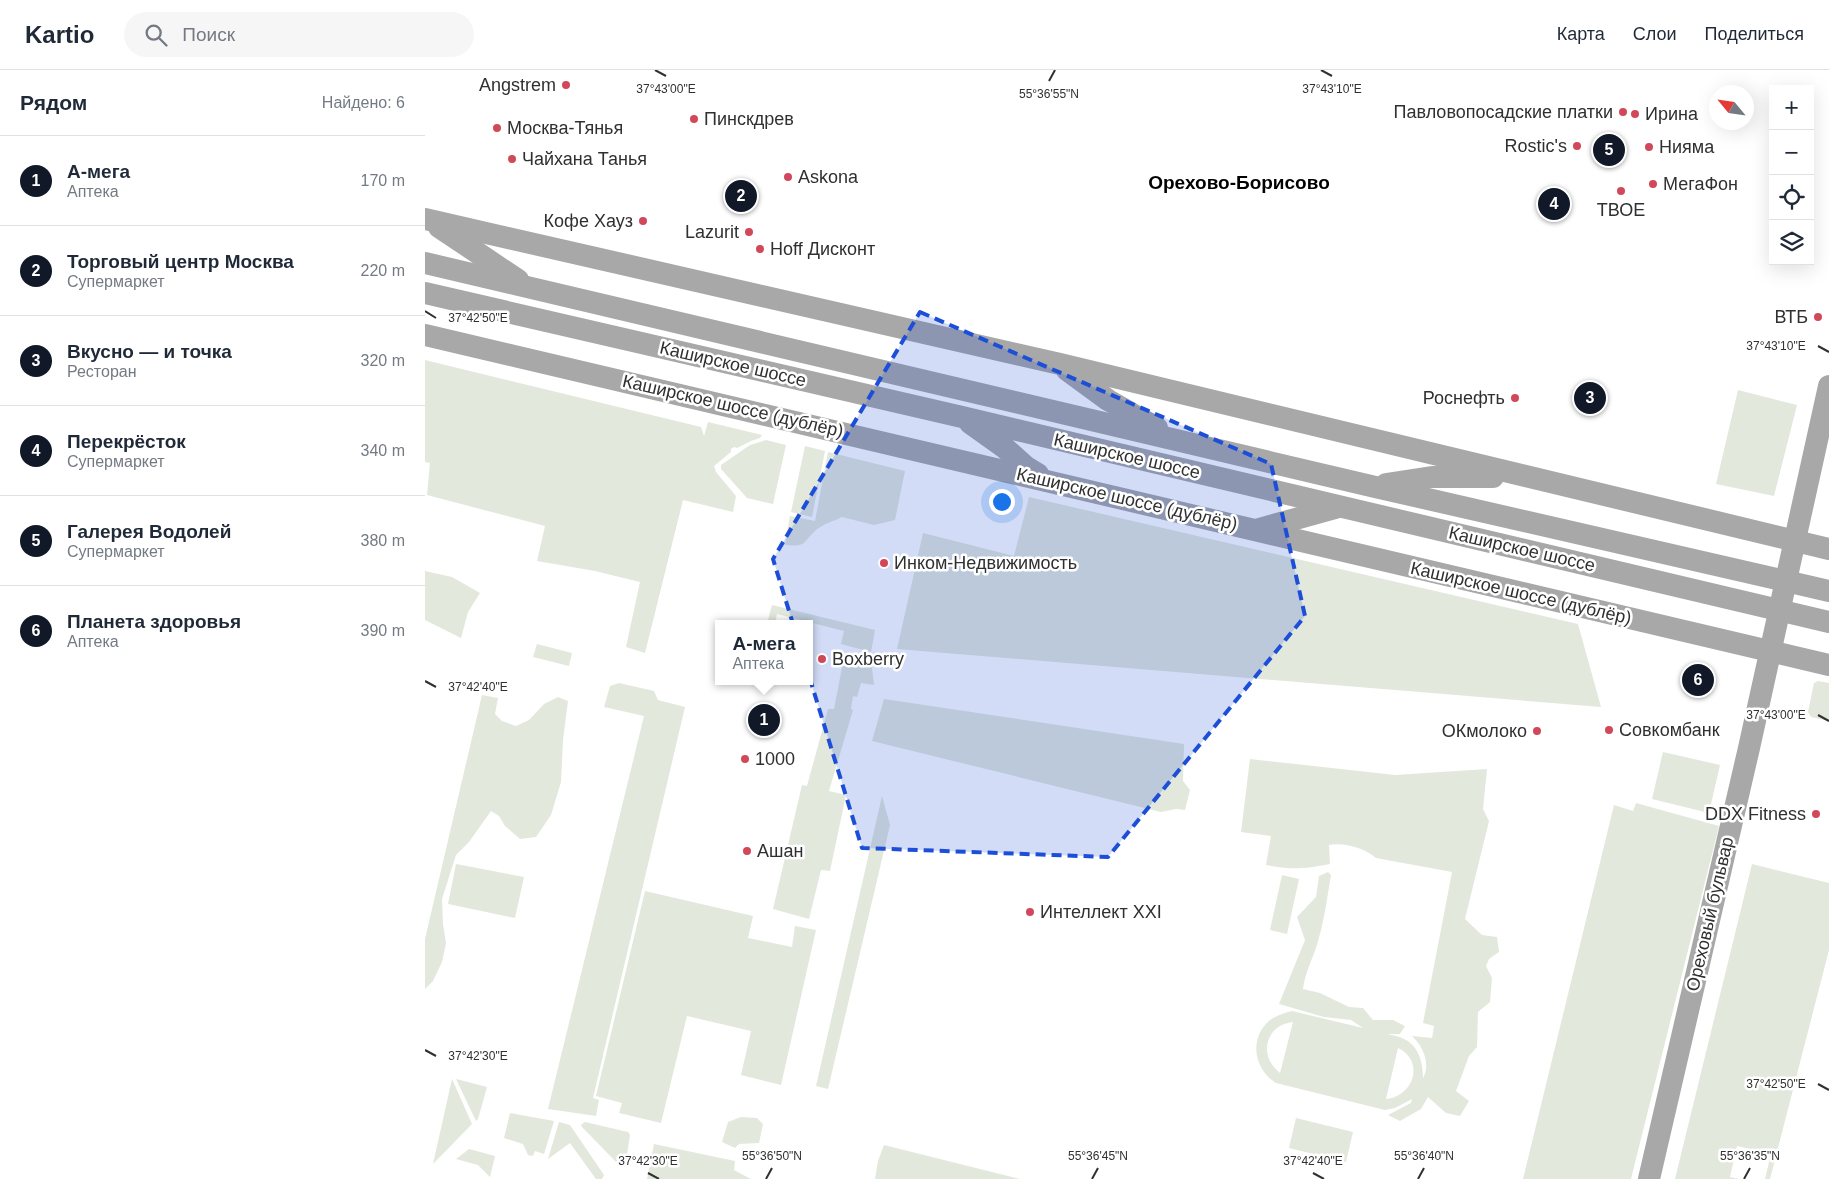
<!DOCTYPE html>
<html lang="ru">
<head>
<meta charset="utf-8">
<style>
	body { margin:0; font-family:Helvetica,sans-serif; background:#f6f6f7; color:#1f2937 }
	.controls { position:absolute; right:15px; top:15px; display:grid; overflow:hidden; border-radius:0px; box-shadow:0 5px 20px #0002 }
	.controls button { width:45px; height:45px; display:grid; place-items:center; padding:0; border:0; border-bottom:1px solid #e0e1e3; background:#fff; color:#1f2937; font:25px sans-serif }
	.compass { position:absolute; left:1284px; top:15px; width:45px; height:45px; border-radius:50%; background:#fff; box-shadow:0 5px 20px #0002; rotate:299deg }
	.you { position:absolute; left:576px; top:431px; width:18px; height:18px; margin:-12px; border:4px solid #fff; border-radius:50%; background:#1a73e8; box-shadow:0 0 0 8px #1a73e833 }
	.badge { display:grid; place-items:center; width:32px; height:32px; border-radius:50%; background:#111827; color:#fff; font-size:16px; font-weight:700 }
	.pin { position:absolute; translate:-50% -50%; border:2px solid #fff; box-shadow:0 1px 5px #0006 }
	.popup { position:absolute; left:290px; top:550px; width:98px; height:65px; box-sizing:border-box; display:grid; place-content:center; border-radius:0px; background:#fff; filter:drop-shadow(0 1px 4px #0005); font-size:16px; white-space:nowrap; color:#747a83 }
	.popup b { font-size:19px; color:#1f2937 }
	.popup::after { content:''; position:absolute; left:50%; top:100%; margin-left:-10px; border:10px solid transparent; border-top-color:#fff }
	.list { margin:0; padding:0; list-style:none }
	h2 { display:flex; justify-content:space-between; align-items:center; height:65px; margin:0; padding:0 20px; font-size:21px }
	h2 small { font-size:16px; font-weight:400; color:#747a83 }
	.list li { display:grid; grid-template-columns:32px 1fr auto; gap:15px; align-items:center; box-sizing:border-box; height:90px; padding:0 20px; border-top:1px solid #e0e1e3 }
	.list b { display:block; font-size:19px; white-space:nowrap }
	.list p { margin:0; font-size:16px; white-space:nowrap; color:#747a83 }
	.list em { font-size:16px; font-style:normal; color:#747a83 }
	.icon { flex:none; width:28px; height:28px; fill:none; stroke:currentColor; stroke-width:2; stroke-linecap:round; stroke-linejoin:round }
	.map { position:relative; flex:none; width:1404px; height:1109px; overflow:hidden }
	header { display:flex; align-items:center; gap:30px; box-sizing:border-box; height:70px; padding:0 25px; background:#fff; border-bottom:1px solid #e0e1e3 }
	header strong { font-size:24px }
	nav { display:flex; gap:28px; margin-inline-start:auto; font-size:18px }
	.search { width:350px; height:45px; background:#f6f6f7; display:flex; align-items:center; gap:12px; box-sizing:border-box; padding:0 18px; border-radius:28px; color:#747a83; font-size:19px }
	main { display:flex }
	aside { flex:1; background:#fff }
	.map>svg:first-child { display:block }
	.green { fill:#e3e8dc; fill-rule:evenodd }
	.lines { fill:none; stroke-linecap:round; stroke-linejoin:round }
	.major { stroke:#a8a8a8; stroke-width:22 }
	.marked { fill:#1d4ed8; fill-opacity:0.2; stroke:#1d4ed8; stroke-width:4; stroke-dasharray:10 6; stroke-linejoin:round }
	.ticks { fill:none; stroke:#303030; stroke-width:2 }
	.poi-dot { fill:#d04859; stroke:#fff; stroke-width:2 }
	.labels { text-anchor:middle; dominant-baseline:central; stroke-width:5; stroke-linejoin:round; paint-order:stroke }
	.poi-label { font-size:18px; fill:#303030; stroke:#fff; text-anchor:start }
	.street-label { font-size:18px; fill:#303030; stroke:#fff }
	.neighbourhood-label { font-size:19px; font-weight:bold; fill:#000; stroke:#fff }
	.ticks-label { font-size:12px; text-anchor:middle; fill:#303030; stroke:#fff; stroke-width:5; stroke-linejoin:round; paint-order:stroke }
</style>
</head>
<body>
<header>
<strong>Kartio</strong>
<div class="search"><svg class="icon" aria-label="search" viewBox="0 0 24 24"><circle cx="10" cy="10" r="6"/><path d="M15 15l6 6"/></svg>Поиск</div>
<nav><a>Карта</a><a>Слои</a><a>Поделиться</a></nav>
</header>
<main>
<aside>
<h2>Рядом<small>Найдено: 6</small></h2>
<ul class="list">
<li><span class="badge">1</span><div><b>А-мега</b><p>Аптека</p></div><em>170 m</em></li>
<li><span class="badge">2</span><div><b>Торговый центр Москва</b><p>Супермаркет</p></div><em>220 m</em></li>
<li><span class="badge">3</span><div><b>Вкусно — и точка</b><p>Ресторан</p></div><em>320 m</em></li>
<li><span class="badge">4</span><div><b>Перекрёсток</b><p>Супермаркет</p></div><em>340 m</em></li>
<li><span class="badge">5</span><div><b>Галерея Водолей</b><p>Супермаркет</p></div><em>380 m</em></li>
<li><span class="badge">6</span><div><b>Планета здоровья</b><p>Аптека</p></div><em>390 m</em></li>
</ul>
</aside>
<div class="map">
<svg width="1404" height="1109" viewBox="0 0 1404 1109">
	<rect width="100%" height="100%" fill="#fff"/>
	<g class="green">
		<path d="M0,290l276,67 3,9 4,-14 54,13 -2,3 -9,3 -14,7 -3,-1 -3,2v3l-17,14 2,6 20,24 -3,16 -50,-12 -38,153 -19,-6 14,-65 -45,-11 -58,-10 8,-35 -118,-31 3,-32 -5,-1z"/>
		<path d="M1313,320l59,15 -23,91 -58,-12z"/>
		<path d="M341,370l20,5 -13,59 -26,-6 -26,-29v-4l29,-20z"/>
		<path d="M380,376l20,5 -13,66 -21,-5z"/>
		<path d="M403,382l77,19 -10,49 -21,5 -32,-8c-8,4 -19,7 -26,13 -14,13 -9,17 -31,15l5,-29 25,5z"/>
		<path d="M604,427l549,127 23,83 -704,-58 26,-116 91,23z"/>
		<path d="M0,501l27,6 28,16 -12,19 -7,26 -36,-18z"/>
		<path d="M347,535l103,25 -4,22 -30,-8 3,-13 -67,-17 -2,10h-8z"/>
		<path d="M112,574l35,9 -3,13 -36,-9z"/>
		<path d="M430,586l8,4 9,8 2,17 -13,-2 -4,14 -4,-1 -2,13 2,1 -24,81 17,4 -16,76 -9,-1 -12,49 -36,-10 29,-124 5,1 21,-77h6l10,-52z"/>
		<path d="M1393,611l11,2v38l-18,-4 -3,-5 6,-29z"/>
		<path d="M194,613l35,8 4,9 27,7 -92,391 6,2 -3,16 -48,-7 96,-393 -40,-9 6,-21z"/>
		<path d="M57,625l16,3 -3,16 7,7 14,5 13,-6 15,-16 14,-7 10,4 -5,39 -2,42 -10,33 -15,22 -16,2 -15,-13 -6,-10 -8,-5 -22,31 -13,13 -14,44 1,25 3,19 -4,19 -9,19 -8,8v-50z"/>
		<path d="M459,629l300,45 -1,37 7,9 -5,20 -9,-1 -15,3 -289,-71z"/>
		<path d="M1238,682l57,13 -11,48 -57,-14z"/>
		<path d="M825,689l145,16 92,-6 -4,40 6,12 -24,98 17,16 15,2 2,15 -10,7 -3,7 6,12 -2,24 -12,10 -1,35 -8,9 -13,35 13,10 -9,15 -14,-3 -18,-16 -7,12 -21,12 -12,-6 23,-12 1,-4 -17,9 -10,2 -109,-27c-23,-14 -27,-46 -6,-63 7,-5 15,-7 22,-9l71,17 -12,-8 -27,-3 -45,-13 26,-64 -8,-23 19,-20 3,-21 9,-4 3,3c-4,24 -7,47 -14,70 -5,15 -12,28 -14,44l17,4 29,14 14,1 10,12h20l12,6 -5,8h-13c5,1 11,2 15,4 17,7 21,25 21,40 8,-14 0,-32 -11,-42l20,2 2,-12 -11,-3 29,-151 -76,-14c-11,-10 -32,-16 -47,-13l1,19c-26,5 -38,6 -64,1l5,-29 -30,-4zM868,952l-13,51c-22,-17 -15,-48 13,-51zM973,978c27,13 16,48 -12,51z"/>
		<path d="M457,726l8,29 -62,264 -12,-3z"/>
		<path d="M1211,733l83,23 -88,353h-108l91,-374 19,6z"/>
		<path d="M31,794l68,13 -9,41 -67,-14z"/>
		<path d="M1327,794l77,19v67l-59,229h-5l6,-25 -34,-8 -7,31 9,2h-64z"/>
		<path d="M857,805l17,4 -12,55 -17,-4z"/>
		<path d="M220,821l108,25 -5,22 44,9 3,-21 21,4 -35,155 -40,-10 10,-44 -64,-15 -26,107 -42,-10 3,-10 -26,-7z"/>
		<path d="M27,1009l20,45 -39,40z"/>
		<path d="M31,1009l31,8 -9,32 -2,2z"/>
		<path d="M85,1043l44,8 -10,33 -9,-3 -2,5 -5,-1 -5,-11 -19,-6z"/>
		<path d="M316,1047l16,1 6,6 -4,19 -20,1 -4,4 -13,-6 6,-20z"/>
		<path d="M871,1048l57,14 -7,30 -57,-14z"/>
		<path d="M134,1052l11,3 34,50 -2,4h-6l-26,-36 -22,16z"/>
		<path d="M160,1052l43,10 2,3 -5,32h-4l-40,-41 1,-2z"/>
		<path d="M229,1074l81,17 -1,9 17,9h-104z"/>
		<path d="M459,1075l136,34h-145l3,-18z"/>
		<path d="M44,1079l26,7 -5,21 -12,-12 -22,-6z"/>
	</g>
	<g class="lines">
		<g class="major">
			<path d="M0,149l635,145 769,185"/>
			<path d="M14,157l79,53"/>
			<path d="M0,193l946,223 458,105"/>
			<path d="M0,223l537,124 867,205"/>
			<path d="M0,265l1404,330"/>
			<path d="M642,300l41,30 49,28"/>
			<path d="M545,353l35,25 20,18 13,8"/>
			<path d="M961,414l46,-7h61"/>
			<path d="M834,459l80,-22"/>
			<path d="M1224,1109l100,-431 80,-362"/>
		</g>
	</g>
	<path class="marked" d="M495,242l351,152 34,152 -197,241 -246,-9 -89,-289z"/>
	<path class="ticks" d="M230,0l11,6M896,0l11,6M624,11l6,-11M0,241l11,7M1393,276l11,6M0,611l11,6M1393,645l11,6M0,980l11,6M1393,1014l11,6M223,1103l11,6M888,1103l11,6M341,1109l6,-11M667,1109l6,-11M993,1109l6,-11M1319,1109l6,-11"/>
	<g class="poi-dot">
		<circle cx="141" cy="15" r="5"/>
		<circle cx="1198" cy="42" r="5"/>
		<circle cx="1210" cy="44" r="5"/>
		<circle cx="269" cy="49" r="5"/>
		<circle cx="72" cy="58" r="5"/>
		<circle cx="1152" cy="76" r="5"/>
		<circle cx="1224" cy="77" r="5"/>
		<circle cx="87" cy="89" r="5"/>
		<circle cx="363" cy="107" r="5"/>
		<circle cx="1228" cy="114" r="5"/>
		<circle cx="1196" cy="121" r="5"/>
		<circle cx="218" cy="151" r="5"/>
		<circle cx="324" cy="162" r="5"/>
		<circle cx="335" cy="179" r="5"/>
		<circle cx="1393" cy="247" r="5"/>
		<circle cx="1090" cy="328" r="5"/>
		<circle cx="459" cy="493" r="5"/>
		<circle cx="397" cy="589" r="5"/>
		<circle cx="1184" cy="660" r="5"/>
		<circle cx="1112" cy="661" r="5"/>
		<circle cx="320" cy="689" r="5"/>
		<circle cx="1391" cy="744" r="5"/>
		<circle cx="322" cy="781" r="5"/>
		<circle cx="605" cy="842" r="5"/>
	</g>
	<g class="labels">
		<g class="poi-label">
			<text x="131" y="15" text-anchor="end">Angstrem</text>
			<text x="1188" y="42" text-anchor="end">Павловопосадские платки</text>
			<text x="1220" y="44">Ирина</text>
			<text x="279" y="49">Пинскдрев</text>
			<text x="82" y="58">Москва-Тянья</text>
			<text x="1142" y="76" text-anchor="end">Rostic's</text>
			<text x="1234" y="77">Нияма</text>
			<text x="97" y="89">Чайхана Танья</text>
			<text x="373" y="107">Askona</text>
			<text x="1238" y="114">МегаФон</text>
			<text x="1196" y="140" text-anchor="middle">ТВОЕ</text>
			<text x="208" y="151" text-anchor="end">Кофе Хауз</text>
			<text x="314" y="162" text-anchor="end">Lazurit</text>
			<text x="345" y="179">Hoff Дисконт</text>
			<text x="1383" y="247" text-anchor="end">ВТБ</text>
			<text x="1080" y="328" text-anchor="end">Роснефть</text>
			<text x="469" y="493">Инком-Недвижимость</text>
			<text x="407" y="589">Boxberry</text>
			<text x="1194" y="660">Совкомбанк</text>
			<text x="1102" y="661" text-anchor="end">ОКмолоко</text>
			<text x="330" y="689">1000</text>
			<text x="1381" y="744" text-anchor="end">DDX Fitness</text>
			<text x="332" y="781">Ашан</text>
			<text x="615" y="842">Интеллект XXI</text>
		</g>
		<g class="street-label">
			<text transform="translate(308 294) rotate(13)">Каширское шоссе</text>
			<text transform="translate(308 336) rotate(13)">Каширское шоссе (дублёр)</text>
			<text transform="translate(702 386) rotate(13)">Каширское шоссе</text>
			<text transform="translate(702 429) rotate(13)">Каширское шоссе (дублёр)</text>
			<text transform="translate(1097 479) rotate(13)">Каширское шоссе</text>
			<text transform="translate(1096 523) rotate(13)">Каширское шоссе (дублёр)</text>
			<text transform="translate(1285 844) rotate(-77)">Ореховый бульвар</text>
		</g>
		<g class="neighbourhood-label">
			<text x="814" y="112">Орехово-Борисово</text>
		</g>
	</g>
	<g class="ticks-label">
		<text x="241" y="23">37°43'00"E</text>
		<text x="907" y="23">37°43'10"E</text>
		<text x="624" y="28">55°36'55"N</text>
		<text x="53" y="252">37°42'50"E</text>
		<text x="1351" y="280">37°43'10"E</text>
		<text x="53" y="621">37°42'40"E</text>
		<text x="1351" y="649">37°43'00"E</text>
		<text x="53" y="990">37°42'30"E</text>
		<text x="1351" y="1018">37°42'50"E</text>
		<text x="347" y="1090">55°36'50"N</text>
		<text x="673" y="1090">55°36'45"N</text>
		<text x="999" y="1090">55°36'40"N</text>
		<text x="1325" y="1090">55°36'35"N</text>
		<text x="223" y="1095">37°42'30"E</text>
		<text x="888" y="1095">37°42'40"E</text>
	</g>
</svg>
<div class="controls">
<button>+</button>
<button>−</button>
<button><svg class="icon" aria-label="locate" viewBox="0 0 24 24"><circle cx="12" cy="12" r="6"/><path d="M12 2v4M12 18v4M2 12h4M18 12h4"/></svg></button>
<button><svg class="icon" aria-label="layers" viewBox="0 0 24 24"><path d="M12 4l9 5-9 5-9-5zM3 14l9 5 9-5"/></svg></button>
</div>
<svg class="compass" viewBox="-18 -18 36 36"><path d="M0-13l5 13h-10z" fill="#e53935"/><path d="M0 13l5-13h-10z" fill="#747a83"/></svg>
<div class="you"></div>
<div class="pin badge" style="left:339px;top:650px">1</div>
<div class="popup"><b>А-мега</b>Аптека</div>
<div class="pin badge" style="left:316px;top:126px">2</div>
<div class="pin badge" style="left:1165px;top:328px">3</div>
<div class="pin badge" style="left:1129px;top:134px">4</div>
<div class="pin badge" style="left:1184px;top:80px">5</div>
<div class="pin badge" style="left:1273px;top:610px">6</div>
</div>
</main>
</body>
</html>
